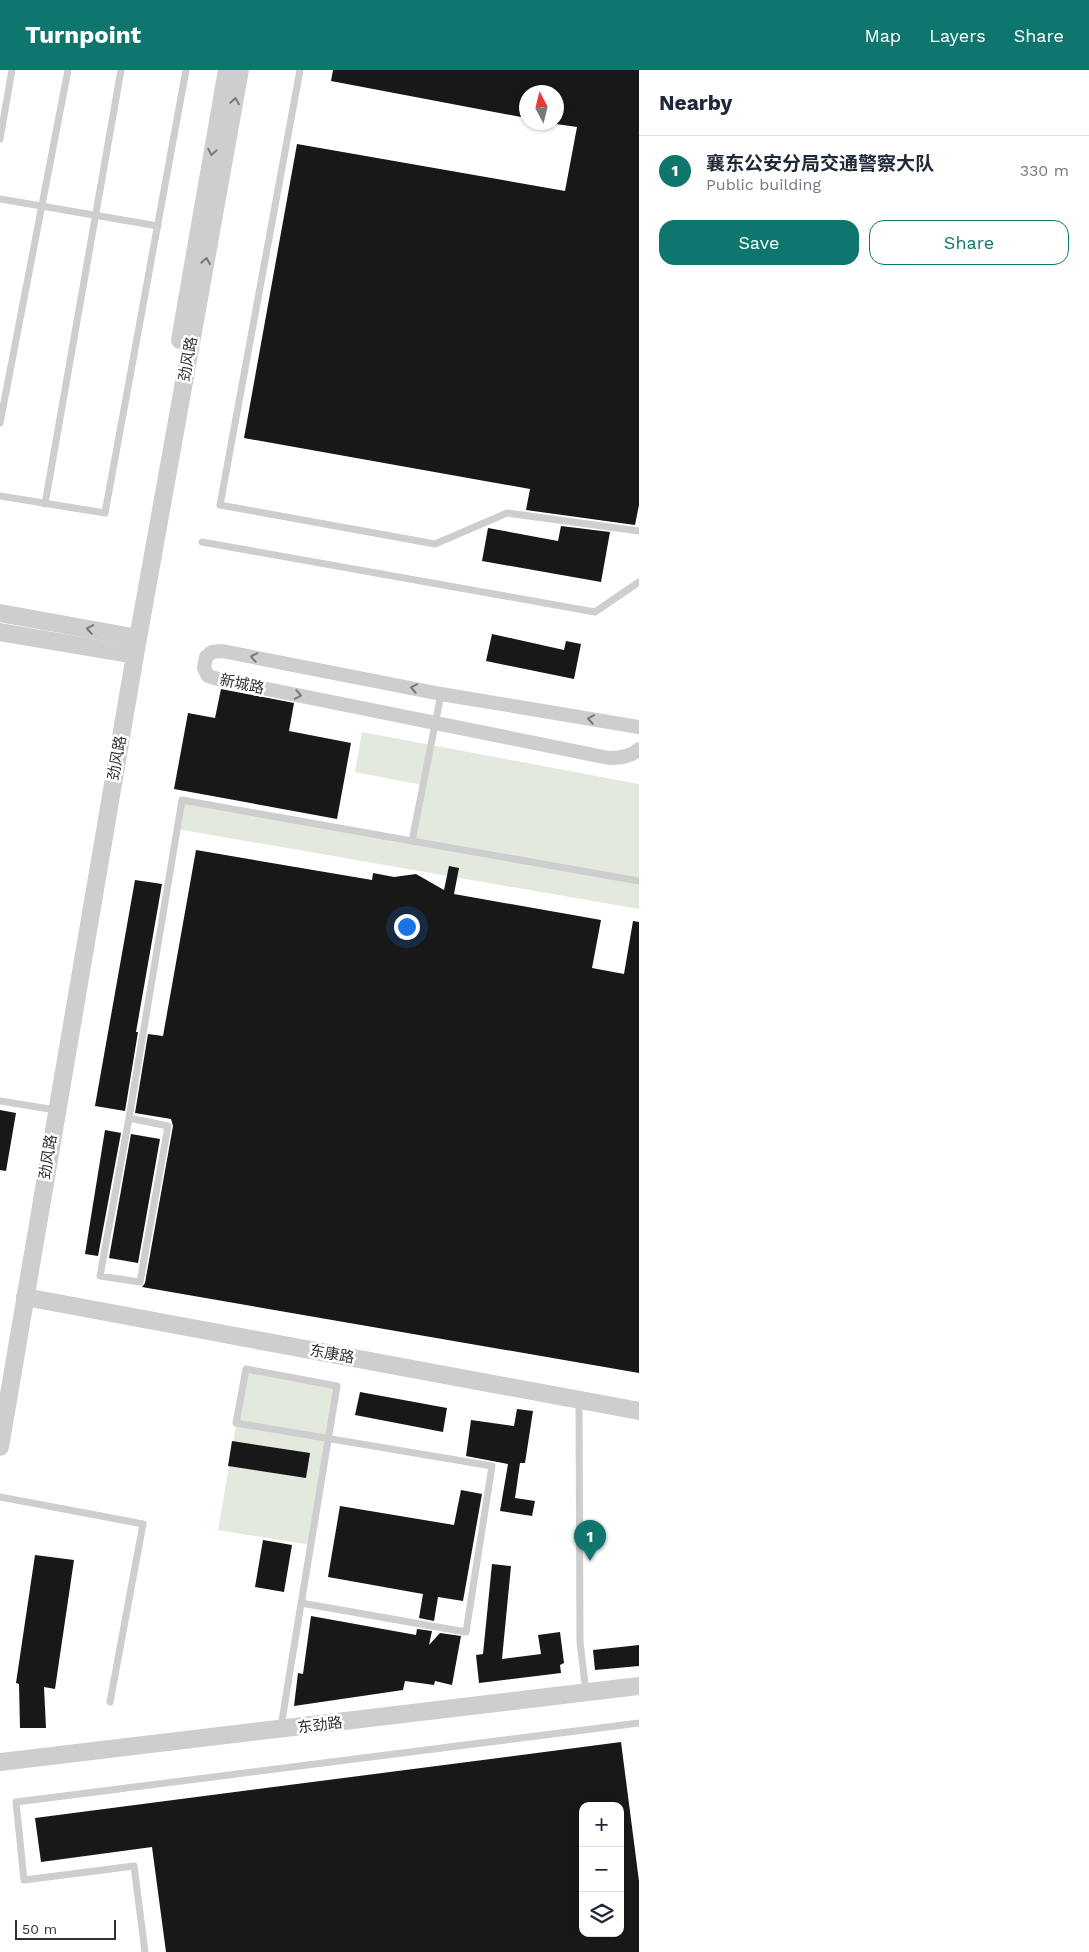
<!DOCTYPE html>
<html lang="en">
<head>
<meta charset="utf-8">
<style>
	body { margin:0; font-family:"Work Sans","Noto Sans SC",sans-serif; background:#f6f6f7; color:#1f2937 }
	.controls { position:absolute; right:15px; bottom:15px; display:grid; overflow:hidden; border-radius:10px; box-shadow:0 1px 4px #0004 }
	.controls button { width:45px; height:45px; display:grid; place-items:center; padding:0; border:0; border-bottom:1px solid #e0e1e3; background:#fff; color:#1f2937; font:25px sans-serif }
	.compass { position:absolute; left:519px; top:15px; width:45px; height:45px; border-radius:50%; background:#fff; box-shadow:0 1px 4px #0004; rotate:353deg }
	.scale { position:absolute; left:15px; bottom:12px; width:101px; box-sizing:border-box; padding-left:5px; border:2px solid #313131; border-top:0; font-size:14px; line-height:18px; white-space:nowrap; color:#313131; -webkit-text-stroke:4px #fff; paint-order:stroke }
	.you { position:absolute; left:406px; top:856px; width:18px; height:18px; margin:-12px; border:4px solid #fff; border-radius:50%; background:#1a73e8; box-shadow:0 0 0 8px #1a73e833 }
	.badge { display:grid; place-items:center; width:32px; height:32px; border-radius:50%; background:#0f766e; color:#fff; font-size:16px; font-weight:700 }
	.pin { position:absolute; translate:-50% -41px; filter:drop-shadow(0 1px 2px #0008) }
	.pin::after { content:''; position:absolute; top:26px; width:18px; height:15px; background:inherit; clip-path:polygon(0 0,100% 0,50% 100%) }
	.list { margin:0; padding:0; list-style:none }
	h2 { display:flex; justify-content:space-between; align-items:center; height:65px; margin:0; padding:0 20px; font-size:21px }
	h2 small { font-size:16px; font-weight:400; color:#747a83 }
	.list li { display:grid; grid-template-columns:32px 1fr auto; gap:15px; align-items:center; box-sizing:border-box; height:70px; padding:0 20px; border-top:1px solid #e0e1e3 }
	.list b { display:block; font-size:19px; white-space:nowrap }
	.list p { margin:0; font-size:16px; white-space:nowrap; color:#747a83 }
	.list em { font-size:16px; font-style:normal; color:#747a83 }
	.actions { display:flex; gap:10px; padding:15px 20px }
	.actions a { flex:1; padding:11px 0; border:1px solid #0f766e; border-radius:15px; text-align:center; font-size:18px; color:#0f766e }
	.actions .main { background:#0f766e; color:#fff }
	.icon { flex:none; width:28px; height:28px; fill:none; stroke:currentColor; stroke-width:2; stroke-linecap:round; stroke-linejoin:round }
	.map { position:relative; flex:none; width:639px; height:1882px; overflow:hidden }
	header { display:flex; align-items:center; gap:30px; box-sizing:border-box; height:70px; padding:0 25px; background:#0f766e; color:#fff }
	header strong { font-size:24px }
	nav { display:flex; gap:28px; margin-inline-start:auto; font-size:18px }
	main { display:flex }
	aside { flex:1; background:#fff }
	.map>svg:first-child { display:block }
	.green { fill:#e4e9de }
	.building { fill:#181818; fill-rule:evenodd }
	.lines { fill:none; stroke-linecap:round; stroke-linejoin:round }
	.service { stroke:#cecece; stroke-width:7 }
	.minor { stroke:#cecece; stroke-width:14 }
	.tertiary { stroke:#cecece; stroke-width:18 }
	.oneway { stroke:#787878 }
	.labels { text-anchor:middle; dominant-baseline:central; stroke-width:5; stroke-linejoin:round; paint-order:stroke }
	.street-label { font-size:15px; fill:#313131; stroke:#fff }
</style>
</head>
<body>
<header>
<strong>Turnpoint</strong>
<nav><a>Map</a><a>Layers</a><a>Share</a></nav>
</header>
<main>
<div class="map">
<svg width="639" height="1882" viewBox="0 0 639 1882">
	<rect width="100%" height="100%" fill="#fff"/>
	<g class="green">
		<path d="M362,662l277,52v125l-462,-80 5,-29 229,41 12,-56 -68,-13z"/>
		<path d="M246,1299l91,17 -26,159 -93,-15z"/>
	</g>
	<g class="building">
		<path d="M333,0h306v435l-4,20 -109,-15 4,-21 -286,-51 53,-294 268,47 12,-64 -21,-3v-32h-30v26l-195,-37z"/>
		<path d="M561,456l49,6 -9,50 -119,-21 6,-33 70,13z"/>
		<path d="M492,564l72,16 2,-9 15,3 -7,35 -88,-18z"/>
		<path d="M221,619l73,14 -5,28 62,12 -14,76 -163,-30 14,-76 27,5z"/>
		<path d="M196,780l176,30 1,-7 21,4 22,-3 28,16 5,-24 10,2 -5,26 147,26 -9,48 32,6 9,-53 6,1v451l-497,-86 3,-4 28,-157 -2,-7 -36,-6 13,-79 15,2z"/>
		<path d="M135,810l27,4 -26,148h2l-13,79 -30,-5z"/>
		<path d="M0,1040l16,3 -10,58 -6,-1z"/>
		<path d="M105,1060l16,3 -23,123 -13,-2z"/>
		<path d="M131,1064l29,5 -22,124 -29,-5z"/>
		<path d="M360,1322l87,16 -4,24 -88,-17z"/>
		<path d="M517,1339l16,2 -8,52h-5l-5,35 20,3 -3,15 -32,-5 8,-47 -42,-8 5,-36 43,6z"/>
		<path d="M232,1371l78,12 -4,25 -78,-12z"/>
		<path d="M461,1420l21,4 -19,107 -25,-4 -4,24 -15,-3 4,-24 -95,-17 12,-71 114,19z"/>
		<path d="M263,1470l29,5 -8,47 -29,-5z"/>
		<path d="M35,1485l39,5 -19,129 -11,-2 2,41h-26l-1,-44 -3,-1z"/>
		<path d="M492,1494l19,2 -9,93 39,-5 -3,-19 22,-3 4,31 -4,2 1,8 -82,10 -3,-28 7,-1z"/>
		<path d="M311,1546l105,19 1,-6 15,2 -3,14 11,-12 21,3 -9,49 -17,-4 -1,4 -29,-4 -2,9 -109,16 4,-33 5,1z"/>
		<path d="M639,1575v21l-44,4 -2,-20z"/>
		<path d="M621,1672l18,139v71h-473l-14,-105 -111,15 -6,-44zM583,1736h37v127h-37z"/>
	</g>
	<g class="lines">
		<g class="service">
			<path d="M300,0l-80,435 215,39 72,-31 132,18"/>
			<path d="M0,69l12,-69"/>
			<path d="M0,129l158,27"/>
			<path d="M0,353l68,-353"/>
			<path d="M0,426l105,17 81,-443"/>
			<path d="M45,434l76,-434"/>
			<path d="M202,472l393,70 44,-30"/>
			<path d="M412,771l227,40"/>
			<path d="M0,1031l56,9"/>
			<path d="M129,1048l39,8 -28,156 -40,-6 29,-158 53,-318 230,41 29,-147"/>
			<path d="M579,1331l1,241 6,50"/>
			<path d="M0,1427l143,27 -33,178"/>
			<path d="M281,1657c18,-114 38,-228 56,-341l-91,-17 -10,54 256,43 -26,166 -165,-29"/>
			<path d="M145,1882l-11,-86 -110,14 -8,-78 623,-79"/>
		</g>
		<path class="minor" d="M639,657l-198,-33 -219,-43 -10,1 -6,5 -2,11 4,8 10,3 391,79c11,0 22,-1 30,-9"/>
		<g class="tertiary">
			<path d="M180,270l47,-270"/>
			<path d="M0,543l138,25"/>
			<path d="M0,562l135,23"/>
			<path d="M25,1227l614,114"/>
			<path d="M0,1377l135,-792 105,-585"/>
			<path d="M0,1692l639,-76"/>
		</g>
	</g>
	<defs><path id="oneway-chevron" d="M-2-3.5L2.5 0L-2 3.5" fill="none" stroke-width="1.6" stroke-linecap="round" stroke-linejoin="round" transform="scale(1.25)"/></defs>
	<g class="oneway">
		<use href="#oneway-chevron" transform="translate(235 31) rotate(-80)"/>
		<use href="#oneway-chevron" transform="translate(212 82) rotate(100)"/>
		<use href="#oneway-chevron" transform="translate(206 191) rotate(-80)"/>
		<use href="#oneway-chevron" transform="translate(90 559) rotate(-170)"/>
		<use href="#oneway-chevron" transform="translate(254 587) rotate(-169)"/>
		<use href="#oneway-chevron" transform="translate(414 618) rotate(-169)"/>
		<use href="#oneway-chevron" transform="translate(298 625) rotate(11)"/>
		<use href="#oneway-chevron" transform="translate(591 649) rotate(-171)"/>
	</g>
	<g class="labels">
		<g class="street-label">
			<text transform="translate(188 289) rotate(-80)">劲风路</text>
			<text transform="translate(242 614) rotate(12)">新城路</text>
			<text transform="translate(117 688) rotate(-80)">劲风路</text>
			<text transform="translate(48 1087) rotate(-81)">劲风路</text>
			<text transform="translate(332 1284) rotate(10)">东康路</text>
			<text transform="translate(320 1655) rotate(-7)">东劲路</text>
		</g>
	</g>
</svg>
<div class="controls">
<button>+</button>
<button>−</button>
<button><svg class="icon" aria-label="layers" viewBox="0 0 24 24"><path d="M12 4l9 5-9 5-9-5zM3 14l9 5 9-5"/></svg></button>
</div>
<svg class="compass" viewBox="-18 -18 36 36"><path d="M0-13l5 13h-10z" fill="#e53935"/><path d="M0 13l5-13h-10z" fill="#747a83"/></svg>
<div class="scale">50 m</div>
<div class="you"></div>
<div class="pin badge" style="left:590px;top:1491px">1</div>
</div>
<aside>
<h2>Nearby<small></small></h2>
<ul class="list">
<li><span class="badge">1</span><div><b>襄东公安分局交通警察大队</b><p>Public building</p></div><em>330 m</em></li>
</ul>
<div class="actions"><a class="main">Save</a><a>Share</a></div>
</aside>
</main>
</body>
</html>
